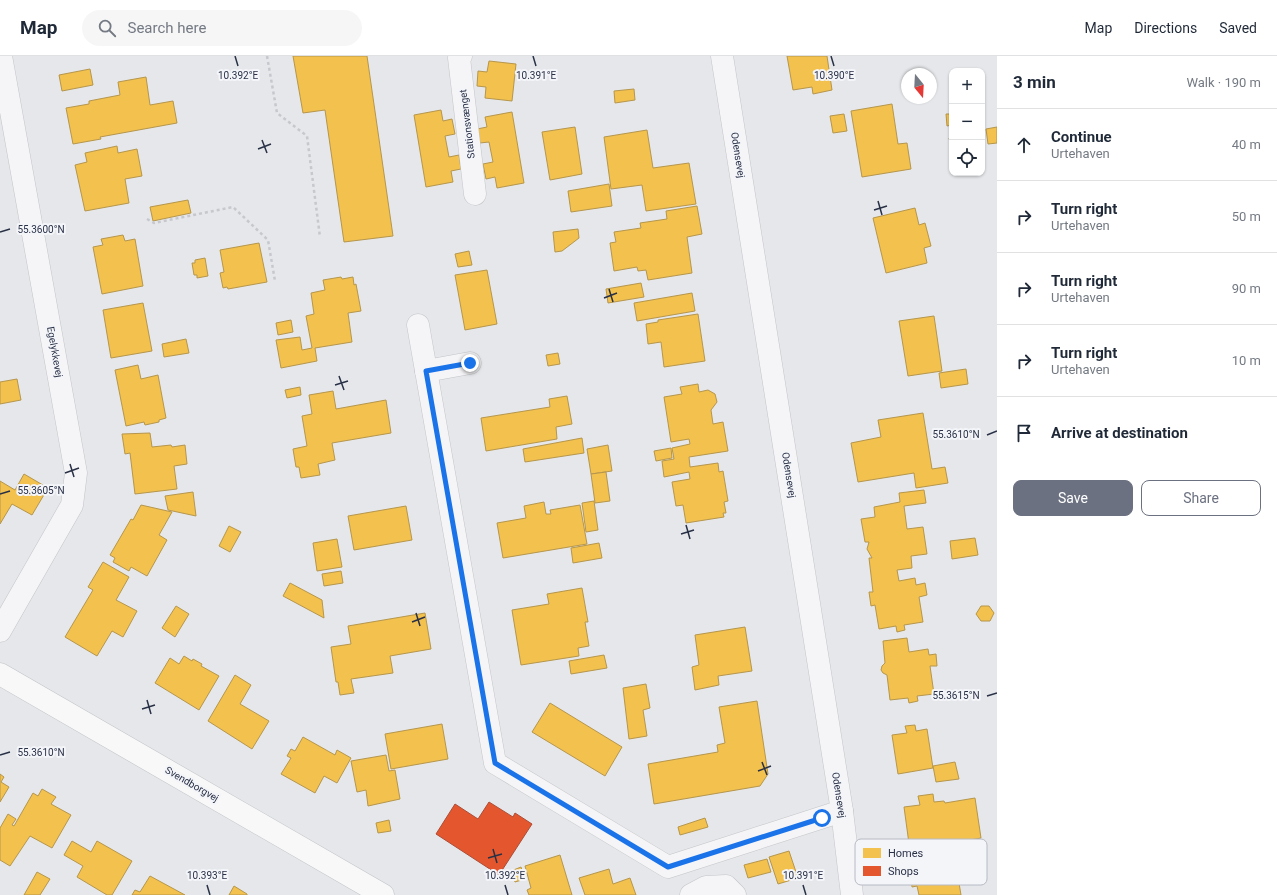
<!DOCTYPE html>
<html lang="en">
<head>
<meta charset="utf-8">
<style>
	body { margin:0; font-family:Roboto,sans-serif; background:#f6f6f7; color:#1f2937 }
	.controls { position:absolute; right:12px; top:12px; display:grid; overflow:hidden; border-radius:8px; box-shadow:0 1px 3px #0004 }
	.controls button { width:36px; height:36px; display:grid; place-items:center; padding:0; border:0; border-bottom:1px solid #e0e1e3; background:#fff; color:#1f2937; font:20px sans-serif }
	.compass { position:absolute; left:901px; top:12px; width:36px; height:36px; border-radius:50%; background:#fff; box-shadow:0 1px 3px #0004; rotate:162deg }
	.stop { position:absolute; width:12px; height:12px; margin:-9px; border:3px solid #1a73e8; border-radius:50%; background:#fff }
	.stop.end { background:#1a73e8; border-color:#fff; box-shadow:0 1px 4px #0008 }
	.list { margin:0; padding:0; list-style:none }
	h2 { display:flex; justify-content:space-between; align-items:center; height:52px; margin:0; padding:0 16px; font-size:17px }
	h2 small { font-size:13px; font-weight:400; color:#747a83 }
	.list li { display:grid; grid-template-columns:26px 1fr auto; gap:12px; align-items:center; box-sizing:border-box; height:72px; padding:0 16px; border-top:1px solid #e0e1e3 }
	.list b { display:block; font-size:15px; white-space:nowrap }
	.list p { margin:0; font-size:13px; white-space:nowrap; color:#747a83 }
	.list em { font-size:13px; font-style:normal; color:#747a83 }
	.actions { display:flex; gap:8px; padding:12px 16px }
	.actions a { flex:1; padding:9px 0; border:1px solid #6b7180; border-radius:8px; text-align:center; font-size:14px; color:#6b7180 }
	.actions .main { background:#6b7180; color:#fff }
	.icon { flex:none; width:22px; height:22px; fill:none; stroke:currentColor; stroke-width:2; stroke-linecap:round; stroke-linejoin:round }
	.map { position:relative; flex:none; width:997px; height:839px; overflow:hidden }
	header { display:flex; align-items:center; gap:24px; box-sizing:border-box; height:56px; padding:0 20px; background:#fff; border-bottom:1px solid #e0e1e3 }
	header strong { font-size:19px }
	nav { display:flex; gap:22px; margin-inline-start:auto; font-size:14px }
	.search { width:280px; height:36px; background:#f6f6f7; display:flex; align-items:center; gap:10px; box-sizing:border-box; padding:0 14px; border-radius:22px; color:#747a83; font-size:15px }
	main { display:flex }
	aside { flex:1; background:#fff }
	.map>svg:first-child { display:block }
	.homes { fill:#f2c14e; stroke:#b6964c }
	.shops { fill:#e4572e; stroke:#ac4c36 }
	.lines { fill:none; stroke-linecap:round; stroke-linejoin:round }
	.minor-casing { stroke:#c3c5c8; stroke-width:23 }
	.major-casing { stroke:#c1c4c8; stroke-width:23 }
	.path { stroke:#c6c8cd; stroke-width:2.5; stroke-dasharray:3 3; stroke-linecap:butt }
	.minor { stroke:#f5f5f7; stroke-width:22 }
	.major { stroke:#f8f8f8; stroke-width:22 }
	.route { stroke:#1a73e8; stroke-width:5 }
	.ticks { fill:none; stroke:#293147; stroke-width:1.5 }
	.labels { text-anchor:middle; dominant-baseline:central; stroke-width:4; stroke-linejoin:round; paint-order:stroke }
	.street-label { font-size:10px; fill:#293147; stroke:#f4f5f9 }
	.key { fill:#f4f5f9; stroke:#b7bac4; stroke-width:1 }
	.key-label { font-size:11px; fill:#293147 }
	.ticks-label { font-size:10px; text-anchor:middle; fill:#293147; stroke:#f4f5f9; stroke-width:4; stroke-linejoin:round; paint-order:stroke }
</style>
</head>
<body>
<header>
<strong>Map</strong>
<div class="search"><svg class="icon" aria-label="search" viewBox="0 0 24 24"><circle cx="10" cy="10" r="6"/><path d="M15 15l6 6"/></svg>Search here</div>
<nav><a>Map</a><a>Directions</a><a>Saved</a></nav>
</header>
<main>
<div class="map">
<svg width="997" height="839" viewBox="0 0 997 839">
	<rect width="100%" height="100%" fill="#e5e7ea"/>
	<g class="homes">
		<path d="M293,0h74l26,180 -49,6 -19,-132 -22,3z"/>
		<path d="M787,0h40l5,34 -19,4 -1,-7 -19,3z"/>
		<path d="M489,5l27,3 -4,37 -27,-3 1,-11 -9,-1 1,-15 9,1z"/>
		<path d="M90,13l3,16 -31,6 -3,-16z"/>
		<path d="M146,21l4,28 23,-4 4,22 -77,14 1,2 -28,5 -7,-36 23,-4v-3l31,-6 -2,-13z"/>
		<path d="M634,33l1,11 -20,3 -1,-12z"/>
		<path d="M892,48l6,40 9,-1 4,26 -49,8 -11,-66z"/>
		<path d="M441,54l2,11 9,-2 3,15 -10,2 4,21 10,-2 2,14 -10,2 2,11 -27,5 -12,-72z"/>
		<path d="M512,56l12,71 -27,5 -2,-11 -9,2 -3,-15 10,-2 -4,-20 -9,1 -3,-14 10,-2 -2,-10z"/>
		<path d="M844,58l3,17 -14,2 -3,-17z"/>
		<path d="M946,58h6v11l-5,1z"/>
		<path d="M575,71l7,47 -32,6 -8,-48z"/>
		<path d="M997,71v16l-9,1 -2,-15z"/>
		<path d="M647,74l6,38 36,-5 7,41 -50,7 -4,-26 -31,4 -7,-52z"/>
		<path d="M952,81v9h-1l-2,-8z"/>
		<path d="M117,90l1,7 19,-4 5,27 -17,3 4,24 -44,8 -10,-46 12,-3 -2,-9z"/>
		<path d="M609,128l3,22 -41,6 -3,-21z"/>
		<path d="M188,144l3,13 -38,8 -3,-14z"/>
		<path d="M697,150l5,28 -15,3 5,36 -44,7 -2,-10 -8,1 -1,-4 -23,4 -4,-28 6,-1 -2,-10 27,-4 -1,-5 27,-4 -1,-8z"/>
		<path d="M915,152l4,17 6,-2 6,23 -7,2 3,15 -41,10 -13,-55z"/>
		<path d="M578,173l1,9 -17,13 -7,1 -2,-20z"/>
		<path d="M123,179l2,6 10,-2 8,47 -41,8 -9,-47 10,-2 -2,-6z"/>
		<path d="M259,187l8,39 -39,7 -1,-2 -4,1 -3,-15 4,-1 -4,-22z"/>
		<path d="M469,195l3,14 -14,2 -3,-13z"/>
		<path d="M205,202l3,18 -11,2v-3h-3l-2,-12h3v-3z"/>
		<path d="M487,214l10,54 -32,6 -10,-55z"/>
		<path d="M341,221l1,2 11,-2 1,8 2,-1 5,27 -13,2 4,29 -37,6 2,13 -36,7 -5,-28 24,-3 2,13 10,-2 -6,-32 8,-2 -3,-21 14,-3 -2,-10z"/>
		<path d="M641,227l3,14 -36,6 -2,-14z"/>
		<path d="M692,237l3,18 -58,10 -3,-18z"/>
		<path d="M143,247l9,48 -41,7 -8,-48z"/>
		<path d="M698,258l7,47 -41,6 -3,-25 -13,2 -2,-20 12,-2v-2z"/>
		<path d="M934,260l8,55 -34,5 -9,-55z"/>
		<path d="M291,264l2,12 -15,3 -2,-12z"/>
		<path d="M186,283l3,14 -25,4 -2,-13z"/>
		<path d="M558,297l2,11 -12,2 -2,-11z"/>
		<path d="M138,309l3,14 17,-4 8,43 -7,2v2l-14,3 -1,-3 -18,4 -11,-56z"/>
		<path d="M966,313l2,15 -27,4 -2,-15z"/>
		<path d="M17,323l4,21 -21,4v-22z"/>
		<path d="M698,328l1,8 9,-2 7,4 2,8 -6,8 2,14 10,-2 5,29 -39,6 1,10 28,-4 1,9 4,-1 5,30 -4,1 2,11h-3l1,4 -38,6 -3,-18 -7,1 -4,-24 18,-3 -1,-7 -25,5 -2,-16 12,-2 -2,-11 18,-4 -1,-5 -18,3 -7,-45 18,-3 -2,-7z"/>
		<path d="M300,331l1,8 -14,3 -2,-8z"/>
		<path d="M333,335l3,18 50,-9 5,33 -59,10 3,17 -17,4 2,11 -19,3 -2,-11h-3l-3,-18 14,-3 -5,-30 10,-2 -3,-19z"/>
		<path d="M567,340l5,28 -16,3 1,12 -71,12 -5,-33 69,-11 -1,-8z"/>
		<path d="M923,357l9,56 13,-2 3,16 -32,5 -2,-15 -56,9 -7,-39 30,-6 -3,-17z"/>
		<path d="M150,377l2,14 19,-2 1,2 13,-2 2,19 -13,2 3,23 -42,5 -5,-41 -5,1 -3,-20z"/>
		<path d="M582,382l2,15 -59,9 -2,-13z"/>
		<path d="M608,389l4,26 -21,3 -4,-25z"/>
		<path d="M671,392l1,10 -16,3 -2,-10z"/>
		<path d="M606,416l4,29 -15,2 -4,-29z"/>
		<path d="M24,418l24,14 -16,27 -20,-11 -12,20v-43l15,9z"/>
		<path d="M924,434l2,13 -22,3 3,23 16,-2 4,27 -16,2 1,12 -15,2 2,11 16,-3 1,7 9,-2 2,12 -8,2 4,25 -19,3 1,5 -8,2 -1,-6 -17,3 -4,-24 -4,1 -2,-14h4l-4,-34h3l-5,-9 2,-7h-4l-4,-23 14,-2 -1,-10 26,-5 -1,-9z"/>
		<path d="M193,436l3,24 -28,-6 -3,-14z"/>
		<path d="M594,445l4,29 -12,2 -4,-29z"/>
		<path d="M544,446l2,12h5l-1,-4 30,-5 7,39 -84,14 -6,-35 29,-5 -2,-12z"/>
		<path d="M141,449l31,7 -13,23 8,5 -20,36 -16,-9 -2,4 -16,-9 2,-4 -5,-3 21,-36 2,1z"/>
		<path d="M406,450l6,34 -58,10 -6,-34z"/>
		<path d="M229,470l12,6 -11,20 -11,-6z"/>
		<path d="M975,482l3,17 -26,4 -2,-18z"/>
		<path d="M337,483l5,28 -25,4 -4,-28z"/>
		<path d="M599,487l3,15 -29,5 -2,-15z"/>
		<path d="M103,506l26,15 -13,23 21,11 -14,26 -11,-6 -15,25 -32,-19 28,-47 -5,-3z"/>
		<path d="M341,515l2,12 -19,3 -2,-12z"/>
		<path d="M290,527l32,17 2,18 -41,-22z"/>
		<path d="M582,532l6,34h-3l4,24 -11,2 1,8 -58,9 -9,-55 37,-6 -2,-10z"/>
		<path d="M176,550l13,8 -14,23 -13,-9z"/>
		<path d="M981,550h8l5,7 -4,8h-9l-5,-7z"/>
		<path d="M425,557l6,36 -41,7 3,17 -42,6 3,14 -14,2 -2,-13h-2l-5,-35 20,-3 -3,-18z"/>
		<path d="M745,571l7,44 -34,5 1,9 -24,5 -3,-23 7,-2 -4,-30z"/>
		<path d="M907,582l2,14 19,-3 1,6 7,-1 1,12h-7l4,28 -17,2 1,5 -9,2 -1,-5 -18,2 -3,-25 -4,-2 -2,-3 1,-4 3,-3 -2,-22z"/>
		<path d="M604,599l3,13 -36,6 -2,-13z"/>
		<path d="M184,600l8,5 1,-2 9,5 -1,2 18,10 -20,34 -44,-27 15,-25 9,6z"/>
		<path d="M235,619l16,10 -11,19 29,17 -17,28 -44,-28z"/>
		<path d="M646,628l4,24 -7,2 4,26 -18,3 -6,-51z"/>
		<path d="M757,645l11,73 -8,12 -106,18 -6,-40 70,-12 -1,-7 8,-2 -6,-36z"/>
		<path d="M550,647l72,44 -17,29 -73,-44z"/>
		<path d="M442,668l6,35 -57,10 -6,-35z"/>
		<path d="M915,669l1,6 11,-2 6,39 -35,6 -6,-39 15,-2 -2,-7z"/>
		<path d="M303,681l32,18 2,-5 14,8 -14,25 -13,-7 -9,17 -34,-19 10,-16 -4,-2 4,-7 4,2z"/>
		<path d="M386,699l3,16 6,-1 5,29 -32,7 -2,-16 -9,2 -6,-31z"/>
		<path d="M955,706l4,17 -23,3 -3,-16z"/>
		<path d="M0,718l4,3 -3,5 8,5 -9,15z"/>
		<path d="M42,733l14,8 -5,7 20,11 -19,33 -22,-12 -20,30 -10,-6v-32l8,-14 8,5 -4,6 2,1 19,-33 5,3z"/>
		<path d="M933,738l1,8 10,-1 1,2 30,-5 6,40 -48,9 2,13 -20,3 -2,-13 -3,1 -6,-44 16,-2 -2,-9z"/>
		<path d="M705,762l3,9 -28,8 -2,-8z"/>
		<path d="M389,764l2,11 -13,2 -2,-10z"/>
		<path d="M72,785l19,11 6,-11 35,20 -20,34h-5l-30,-18 6,-11 -19,-11z"/>
		<path d="M789,795l9,27 -20,6 -9,-27z"/>
		<path d="M560,799l12,40h-43l-2,-5 4,-2 -6,-22z"/>
		<path d="M767,803l4,13 -23,6 -4,-13z"/>
		<path d="M956,808l1,3 9,-1 3,16 -10,1 2,12h-42l-2,-9 -5,1 -1,-9 5,-1 -1,-7z"/>
		<path d="M521,811l4,12 -10,3 -4,-11z"/>
		<path d="M609,813l4,15 17,-6 6,17h-51l-6,-17z"/>
		<path d="M37,816l13,7 -10,16h-16z"/>
		<path d="M150,820l35,19h-53l3,-5 5,2z"/>
		<path d="M234,830l13,8v1h-18z"/>
	</g>
	<path class="shops" d="M489,746l24,15 2,-4 17,11 -33,51 -63,-41 19,-30 23,15z"/>
	<g class="lines">
		<defs>
			<g id="minor">
				<path d="M461,0l-2,2 16,136"/>
				<path d="M722,0l120,755 10,84"/>
				<path d="M418,269l77,438 173,104 174,-56"/>
				<path d="M426,315l44,-8"/>
				<path d="M0,575l72,-126 4,-32 -75,-417"/>
				<path d="M691,839l15,-8 20,-1 9,9"/>
			</g>
			<path id="major" d="M0,618l383,221"/>
		</defs>
		<use href="#minor" class="minor-casing"/>
		<use href="#major" class="major-casing"/>
		<g class="path">
			<path d="M267,0l10,57 30,23 13,101"/>
			<path d="M147,163l7,4 79,-16 35,33 7,41"/>
		</g>
		<use href="#minor" class="minor"/>
		<use href="#major" class="major"/>
	</g>
	<g class="lines">
		<path class="route" d="M470,307l-44,8 69,392 173,104 154,-49"/>
	</g>
	<path class="ticks" d="M235,0l3,10M533,0l3,10M831,0l3,10M262,84l5,13M258,93l13,-5M878,145l4,14M874,154l13,-4M0,176l10,-3M609,233l4,13M604,242l13,-5M339,320l5,14M335,329l13,-4M987,379l10,-4M70,408l4,13M65,417l14,-5M0,438l10,-3M686,469l4,14M681,478l13,-4M416,557l4,13M412,566l13,-5M987,640l10,-3M147,644l4,14M142,653l13,-4M0,699l10,-3M762,706l5,13M758,715l13,-5M493,793l4,14M488,802l14,-4M207,829l3,10M505,829l3,10M803,829l3,10"/>
	<g class="labels">
		<g class="street-label">
			<text transform="translate(467 68) rotate(-97)">Stationsvænget</text>
			<text transform="translate(738 99) rotate(81)">Odensevej</text>
			<text transform="translate(55 296) rotate(80)">Egelykkevej</text>
			<text transform="translate(789 419) rotate(81)">Odensevej</text>
			<text transform="translate(192 728) rotate(30)">Svendborgvej</text>
			<text transform="translate(839 739) rotate(81)">Odensevej</text>
		</g>
	</g>
	<rect x="855" y="783" width="132" height="46" rx="6" class="key"/>
	<rect x="863" y="792" width="18" height="10" fill="#f2c14e"/>
	<rect x="863" y="810" width="18" height="10" fill="#e4572e"/>
	<g class="key-label">
		<text x="888" y="801">Homes</text>
		<text x="888" y="819">Shops</text>
	</g>
	<g class="ticks-label">
		<text x="238" y="23">10.392°E</text>
		<text x="536" y="23">10.391°E</text>
		<text x="834" y="23">10.390°E</text>
		<text x="41" y="177">55.3600°N</text>
		<text x="956" y="382">55.3610°N</text>
		<text x="41" y="438">55.3605°N</text>
		<text x="956" y="643">55.3615°N</text>
		<text x="41" y="700">55.3610°N</text>
		<text x="207" y="823">10.393°E</text>
		<text x="505" y="823">10.392°E</text>
		<text x="803" y="823">10.391°E</text>
	</g>
</svg>
<div class="controls">
<button>+</button>
<button>−</button>
<button><svg class="icon" aria-label="locate" viewBox="0 0 24 24"><circle cx="12" cy="12" r="6"/><path d="M12 2v4M12 18v4M2 12h4M18 12h4"/></svg></button>
</div>
<svg class="compass" viewBox="-18 -18 36 36"><path d="M0-13l5 13h-10z" fill="#e53935"/><path d="M0 13l5-13h-10z" fill="#747a83"/></svg>
<div class="stop" style="left:822px;top:762px"></div>
<div class="stop end" style="left:470px;top:307px"></div>
</div>
<aside>
<h2>3 min<small>Walk · 190 m</small></h2>
<ul class="list">
<li><svg class="icon" aria-label="ahead" viewBox="0 0 24 24"><path d="M12 20V5M6 11l6-6 6 6"/></svg><div><b>Continue</b><p>Urtehaven</p></div><em>40 m</em></li>
<li><svg class="icon" aria-label="right" viewBox="0 0 24 24"><path d="M7 20v-9h11M14 6l5 5-5 5"/></svg><div><b>Turn right</b><p>Urtehaven</p></div><em>50 m</em></li>
<li><svg class="icon" aria-label="right" viewBox="0 0 24 24"><path d="M7 20v-9h11M14 6l5 5-5 5"/></svg><div><b>Turn right</b><p>Urtehaven</p></div><em>90 m</em></li>
<li><svg class="icon" aria-label="right" viewBox="0 0 24 24"><path d="M7 20v-9h11M14 6l5 5-5 5"/></svg><div><b>Turn right</b><p>Urtehaven</p></div><em>10 m</em></li>
<li><svg class="icon" aria-label="arrive" viewBox="0 0 24 24"><path d="M6 21V4h12l-3 4 3 4H6"/></svg><div><b>Arrive at destination</b></div></li>
</ul>
<div class="actions"><a class="main">Save</a><a>Share</a></div>
</aside>
</main>
</body>
</html>
